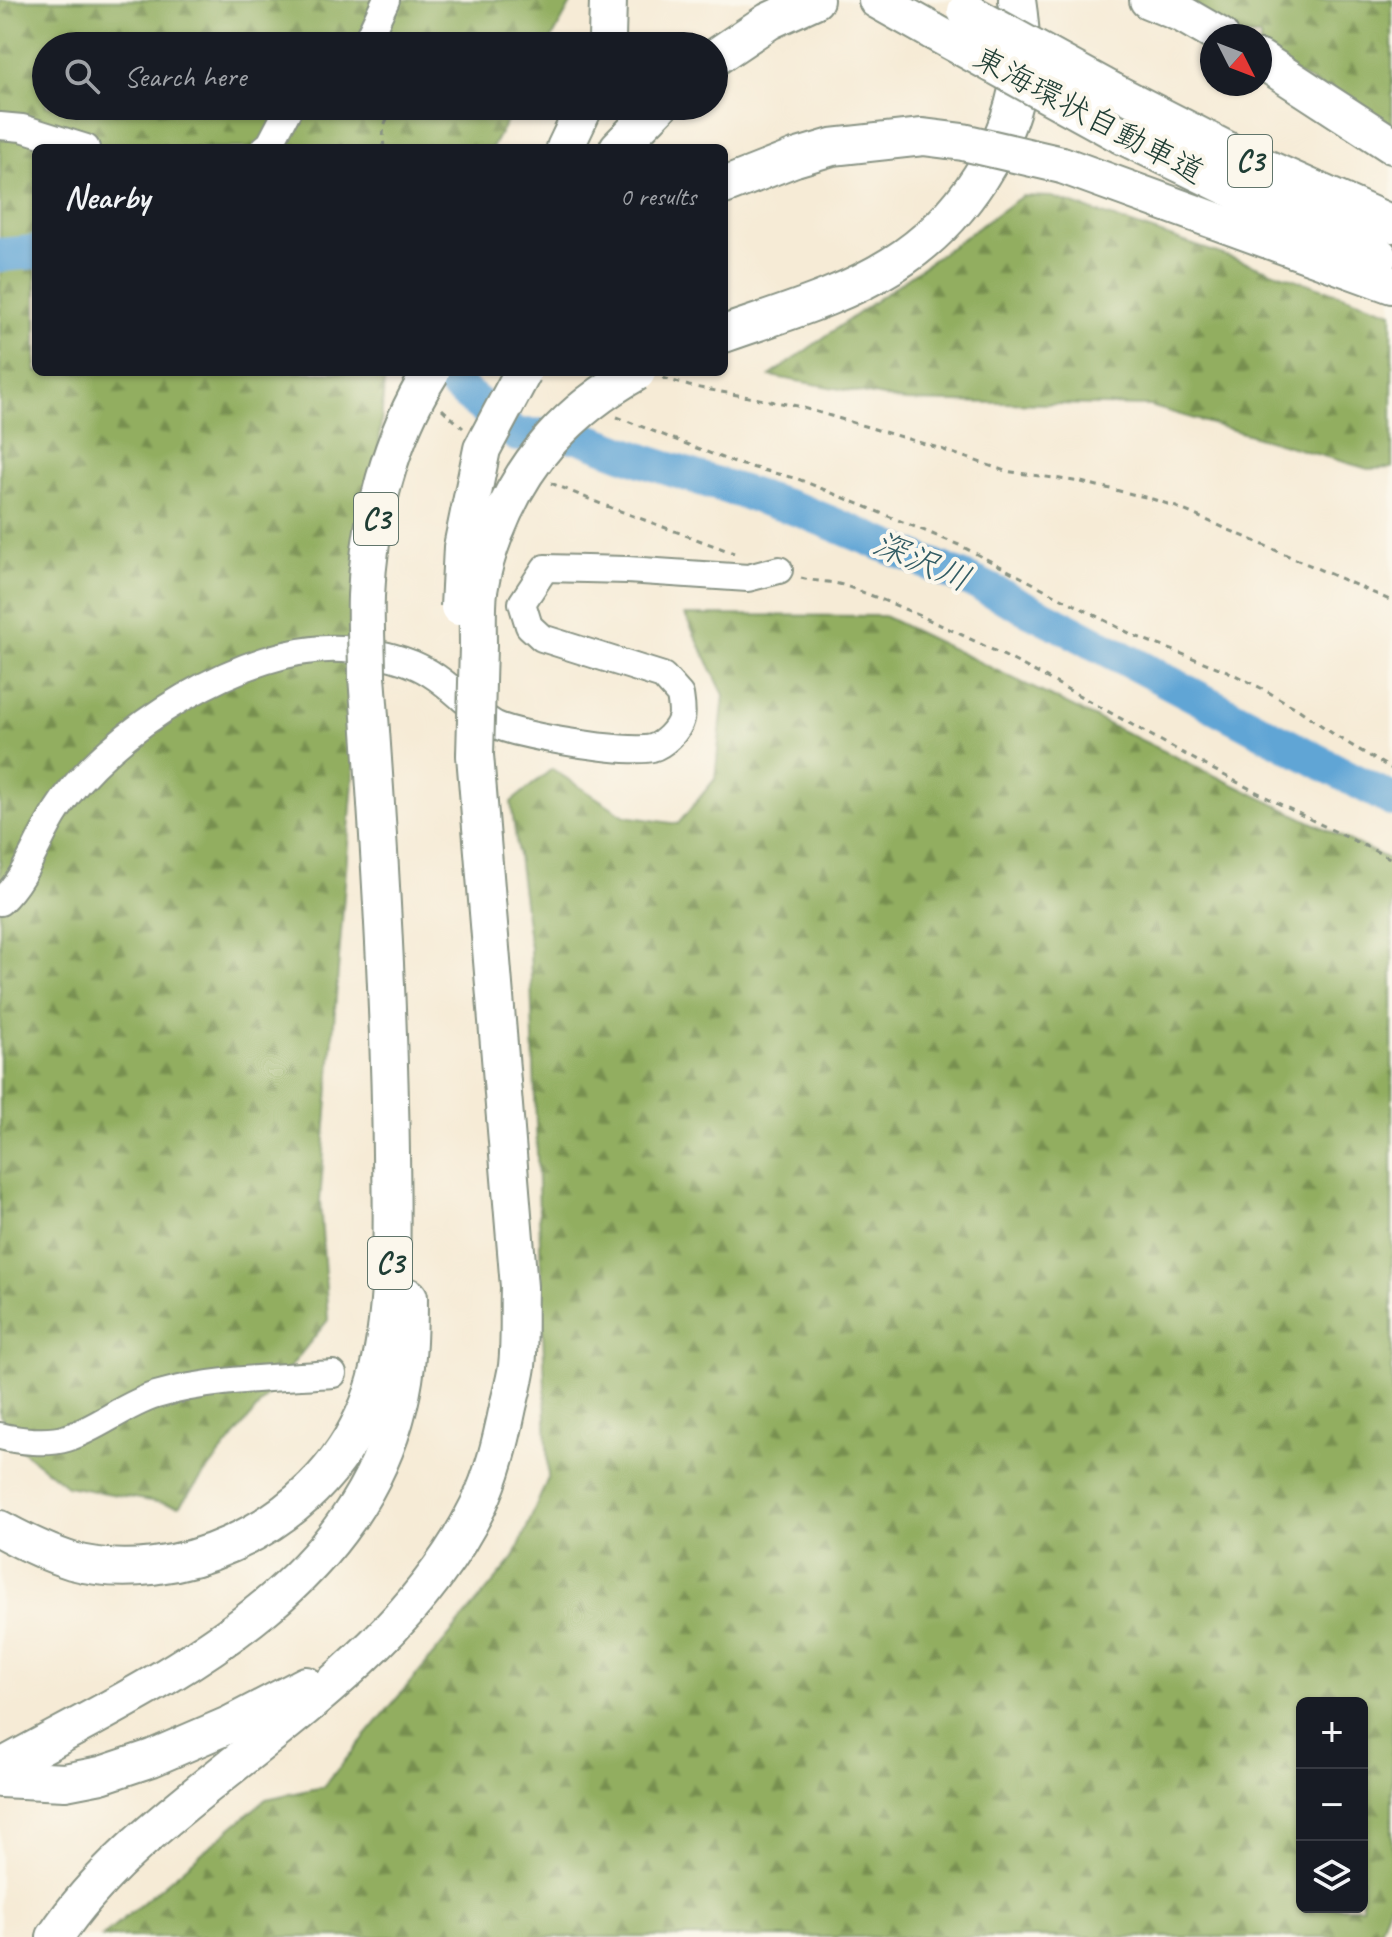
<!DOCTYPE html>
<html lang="en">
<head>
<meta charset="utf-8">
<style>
	body { margin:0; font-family:Caveat,"Klee One",sans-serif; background:#242831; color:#f1f3f6 }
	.controls { position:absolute; right:24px; bottom:24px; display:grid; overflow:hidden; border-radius:12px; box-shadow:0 2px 6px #0004 }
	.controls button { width:72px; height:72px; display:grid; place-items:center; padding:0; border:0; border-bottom:2px solid #363941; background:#171b24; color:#f1f3f6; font:40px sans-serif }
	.compass { position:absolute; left:1200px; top:24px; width:72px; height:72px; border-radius:50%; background:#171b24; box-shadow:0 2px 6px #0004; rotate:132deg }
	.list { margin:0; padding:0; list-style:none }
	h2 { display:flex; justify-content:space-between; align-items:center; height:104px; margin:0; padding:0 32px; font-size:34px }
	h2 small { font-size:26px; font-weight:400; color:#9ea1a6 }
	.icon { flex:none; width:44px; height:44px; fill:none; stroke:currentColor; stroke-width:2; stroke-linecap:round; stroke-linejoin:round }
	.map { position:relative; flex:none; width:1392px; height:1937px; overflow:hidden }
	.search { position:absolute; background:#171b24; box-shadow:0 2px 6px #0004; left:32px; top:32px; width:696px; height:88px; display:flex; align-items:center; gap:20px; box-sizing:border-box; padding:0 28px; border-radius:44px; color:#9ea1a6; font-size:30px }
	.panel { position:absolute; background:#171b24; box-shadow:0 2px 6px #0004; left:32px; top:144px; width:696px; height:232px; border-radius:12px }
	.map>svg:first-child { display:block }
	.forest { fill:url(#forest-firs); stroke:#58764a; stroke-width:2; fill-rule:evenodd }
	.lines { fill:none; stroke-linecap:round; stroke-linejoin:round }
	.river { stroke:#60a5d5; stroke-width:34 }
	.minor-casing { stroke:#8a9485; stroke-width:30 }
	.highway-casing { stroke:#8a9485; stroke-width:40 }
	.path { stroke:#8a9485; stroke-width:3; stroke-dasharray:6 6; stroke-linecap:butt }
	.minor { stroke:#fff; stroke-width:26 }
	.highway { stroke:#fff; stroke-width:36 }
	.highway-bridge-casing { stroke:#8a9485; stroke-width:40; stroke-linecap:butt }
	.highway-bridge { stroke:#fff; stroke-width:36 }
	.labels { text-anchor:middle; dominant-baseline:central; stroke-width:8; stroke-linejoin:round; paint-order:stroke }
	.shield { fill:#fbf7ec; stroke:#61756b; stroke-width:2 }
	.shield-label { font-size:30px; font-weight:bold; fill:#1f3d34 }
	.street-label { font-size:32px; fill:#1f3d34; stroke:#fbf7ec }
	.water-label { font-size:34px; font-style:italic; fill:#325c64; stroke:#fbf7ec }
</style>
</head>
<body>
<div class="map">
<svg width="1392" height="1937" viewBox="0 0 1392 1937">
	<defs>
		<pattern id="forest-firs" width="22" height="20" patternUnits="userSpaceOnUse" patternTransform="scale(2)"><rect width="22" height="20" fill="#92ae60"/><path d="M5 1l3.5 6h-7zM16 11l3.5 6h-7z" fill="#778f50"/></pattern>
	</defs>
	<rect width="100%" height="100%" fill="#fbf7ec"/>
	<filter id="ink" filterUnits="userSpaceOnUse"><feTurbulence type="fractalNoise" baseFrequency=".0125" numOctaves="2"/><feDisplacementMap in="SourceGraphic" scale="16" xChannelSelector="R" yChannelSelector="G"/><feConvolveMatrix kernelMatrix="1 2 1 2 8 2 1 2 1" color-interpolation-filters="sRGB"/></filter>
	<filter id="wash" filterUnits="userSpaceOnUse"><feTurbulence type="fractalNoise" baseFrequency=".006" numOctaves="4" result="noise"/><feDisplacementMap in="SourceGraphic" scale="32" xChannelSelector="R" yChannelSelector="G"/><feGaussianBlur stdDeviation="1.8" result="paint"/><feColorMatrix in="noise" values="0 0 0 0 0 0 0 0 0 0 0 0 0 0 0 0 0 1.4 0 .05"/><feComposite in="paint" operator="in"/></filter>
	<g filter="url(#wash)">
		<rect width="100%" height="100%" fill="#f6ebd6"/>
		<g class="forest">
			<path d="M0,0h573l-25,46h-502v60h469l-23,42h-456v224h349l-65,829 8,119 -149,186 -112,-20 -43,-34 -24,-37z"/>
			<path d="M1159,0h233v125l-132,-71v-18h-34z"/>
			<path d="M1022,196l30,1 340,115v156l-24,1 -218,-63 -245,-5 -135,-25z"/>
			<path d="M685,615l199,1 508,245v1036l-14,40h-1276l164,-138 57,-12 191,-229 34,-80 -18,-530 -19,-146 41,-33 73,47 53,8 37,-45 9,-84zM1302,1703h60v204h-60z"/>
		</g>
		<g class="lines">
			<g class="river">
				<path d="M0,255l36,-3"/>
				<path d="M439,372l78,63 61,1 66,25 158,50 176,73 96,48 318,168"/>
			</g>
		</g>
	</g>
	<g filter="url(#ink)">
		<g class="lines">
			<defs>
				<g id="minor">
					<path d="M360,46l9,-10 17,-36"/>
					<path d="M0,126l22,2 64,20"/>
					<path d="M265,148l5,-4 20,-38"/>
					<path d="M0,902c27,-25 37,-62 57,-92 50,-79 191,-167 286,-161 25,2 53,7 76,18 21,10 40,29 58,44 6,5 12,11 19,14 24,11 131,29 156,23 11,-3 26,-17 29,-29 2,-6 0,-17 -1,-24l-17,-19 -121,-38 -13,-12 -7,-23 23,-35 82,2 121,8 31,-8"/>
					<path d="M0,1436c19,5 48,8 67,2 31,-10 57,-33 89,-43 54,-16 120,-17 177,-21"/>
				</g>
				<g id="highway">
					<path d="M877,0l57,32"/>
					<path d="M1148,0l34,14 38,22"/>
					<path d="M605,46l2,-8 1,-38"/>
					<path d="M714,58l55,-37 46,-21"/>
					<path d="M1260,59l132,86"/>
					<path d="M1112,91l123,63 157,70"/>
					<path d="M1123,136l163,79 93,41"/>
					<path d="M565,148l20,-42"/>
					<path d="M618,148l41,-42"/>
					<path d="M1062,165l330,120"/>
					<path d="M724,186l71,-28"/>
					<path d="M724,334c56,-20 117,-37 168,-69 69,-43 123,-123 129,-204 1,-20 -1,-41 -4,-61"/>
					<path d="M0,1529c24,13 46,24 72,32 52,14 111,5 159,-17 62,-28 111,-75 137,-139 28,-70 24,-176 23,-251 -2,-160 -12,-319 -24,-478"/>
					<path d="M0,1768c158,-87 352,-170 399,-363 9,-36 10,-72 10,-108"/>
					<path d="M0,1779l65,3 36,-7 51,-17 79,-34 75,-39"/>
					<path d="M55,1937c43,-65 104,-113 164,-161 97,-77 203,-155 259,-270 15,-31 23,-65 30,-99 3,-13 7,-27 9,-41 3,-26 1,-53 2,-79l-44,-532"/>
				</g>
			</defs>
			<use href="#minor" class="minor-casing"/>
			<use href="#highway" class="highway-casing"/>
			<g class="path">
				<path d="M384,148c-2,-20 -1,-28 14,-42"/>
				<path d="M663,378l26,8 108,20 138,41 70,24 76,11 68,16 25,8 218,95"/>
				<path d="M442,409l21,19"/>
				<path d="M617,417l118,46 63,16 161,66 176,91 92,35 34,17 37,21 41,29 53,31"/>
				<path d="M551,483l50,21 133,49"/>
				<path d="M801,578c14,4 29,3 42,7 118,42 228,106 338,167 69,38 140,73 211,107"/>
			</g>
			<use href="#minor" class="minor"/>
			<use href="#highway" class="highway"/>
			<defs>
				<g id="highway-bridge">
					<path d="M966,11l146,80"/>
					<path d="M934,32l189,104"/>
					<path d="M795,158l37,-11 91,-10 40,5 99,23"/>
					<path d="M459,607l3,-60 20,-98 41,-77"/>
					<path d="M367,676c0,-26 -2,-54 -1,-80 3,-76 24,-159 65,-224"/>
					<path d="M475,755c1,-36 2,-73 3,-109 0,-18 -1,-37 1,-55 3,-19 9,-40 16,-58 28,-73 74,-123 142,-161"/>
				</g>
			</defs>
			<use href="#highway-bridge" class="highway-bridge-casing"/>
			<use href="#highway-bridge" class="highway-bridge"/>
		</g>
	</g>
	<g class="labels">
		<g class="shield">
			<rect x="1228" y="135" width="44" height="52" rx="6"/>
			<rect x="354" y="493" width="44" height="52" rx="6"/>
			<rect x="368" y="1237" width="44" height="52" rx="6"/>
		</g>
		<g class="shield-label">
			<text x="1250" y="161">C3</text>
			<text x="376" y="519">C3</text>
			<text x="390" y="1263">C3</text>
		</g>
		<g class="street-label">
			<text transform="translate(1089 115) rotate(28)">東海環状自動車道</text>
		</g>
		<g class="water-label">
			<text transform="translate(922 561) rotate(23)">深沢川</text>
		</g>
	</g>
</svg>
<div class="controls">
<button>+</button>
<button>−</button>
<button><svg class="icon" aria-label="layers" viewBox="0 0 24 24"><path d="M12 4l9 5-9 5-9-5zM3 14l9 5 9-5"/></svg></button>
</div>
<svg class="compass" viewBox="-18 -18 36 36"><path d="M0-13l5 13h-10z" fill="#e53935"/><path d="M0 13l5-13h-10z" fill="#9ea1a6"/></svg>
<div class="search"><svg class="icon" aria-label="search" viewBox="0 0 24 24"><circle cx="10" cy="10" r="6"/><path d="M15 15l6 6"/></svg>Search here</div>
<section class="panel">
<h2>Nearby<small>0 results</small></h2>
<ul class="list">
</ul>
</section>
</div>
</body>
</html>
